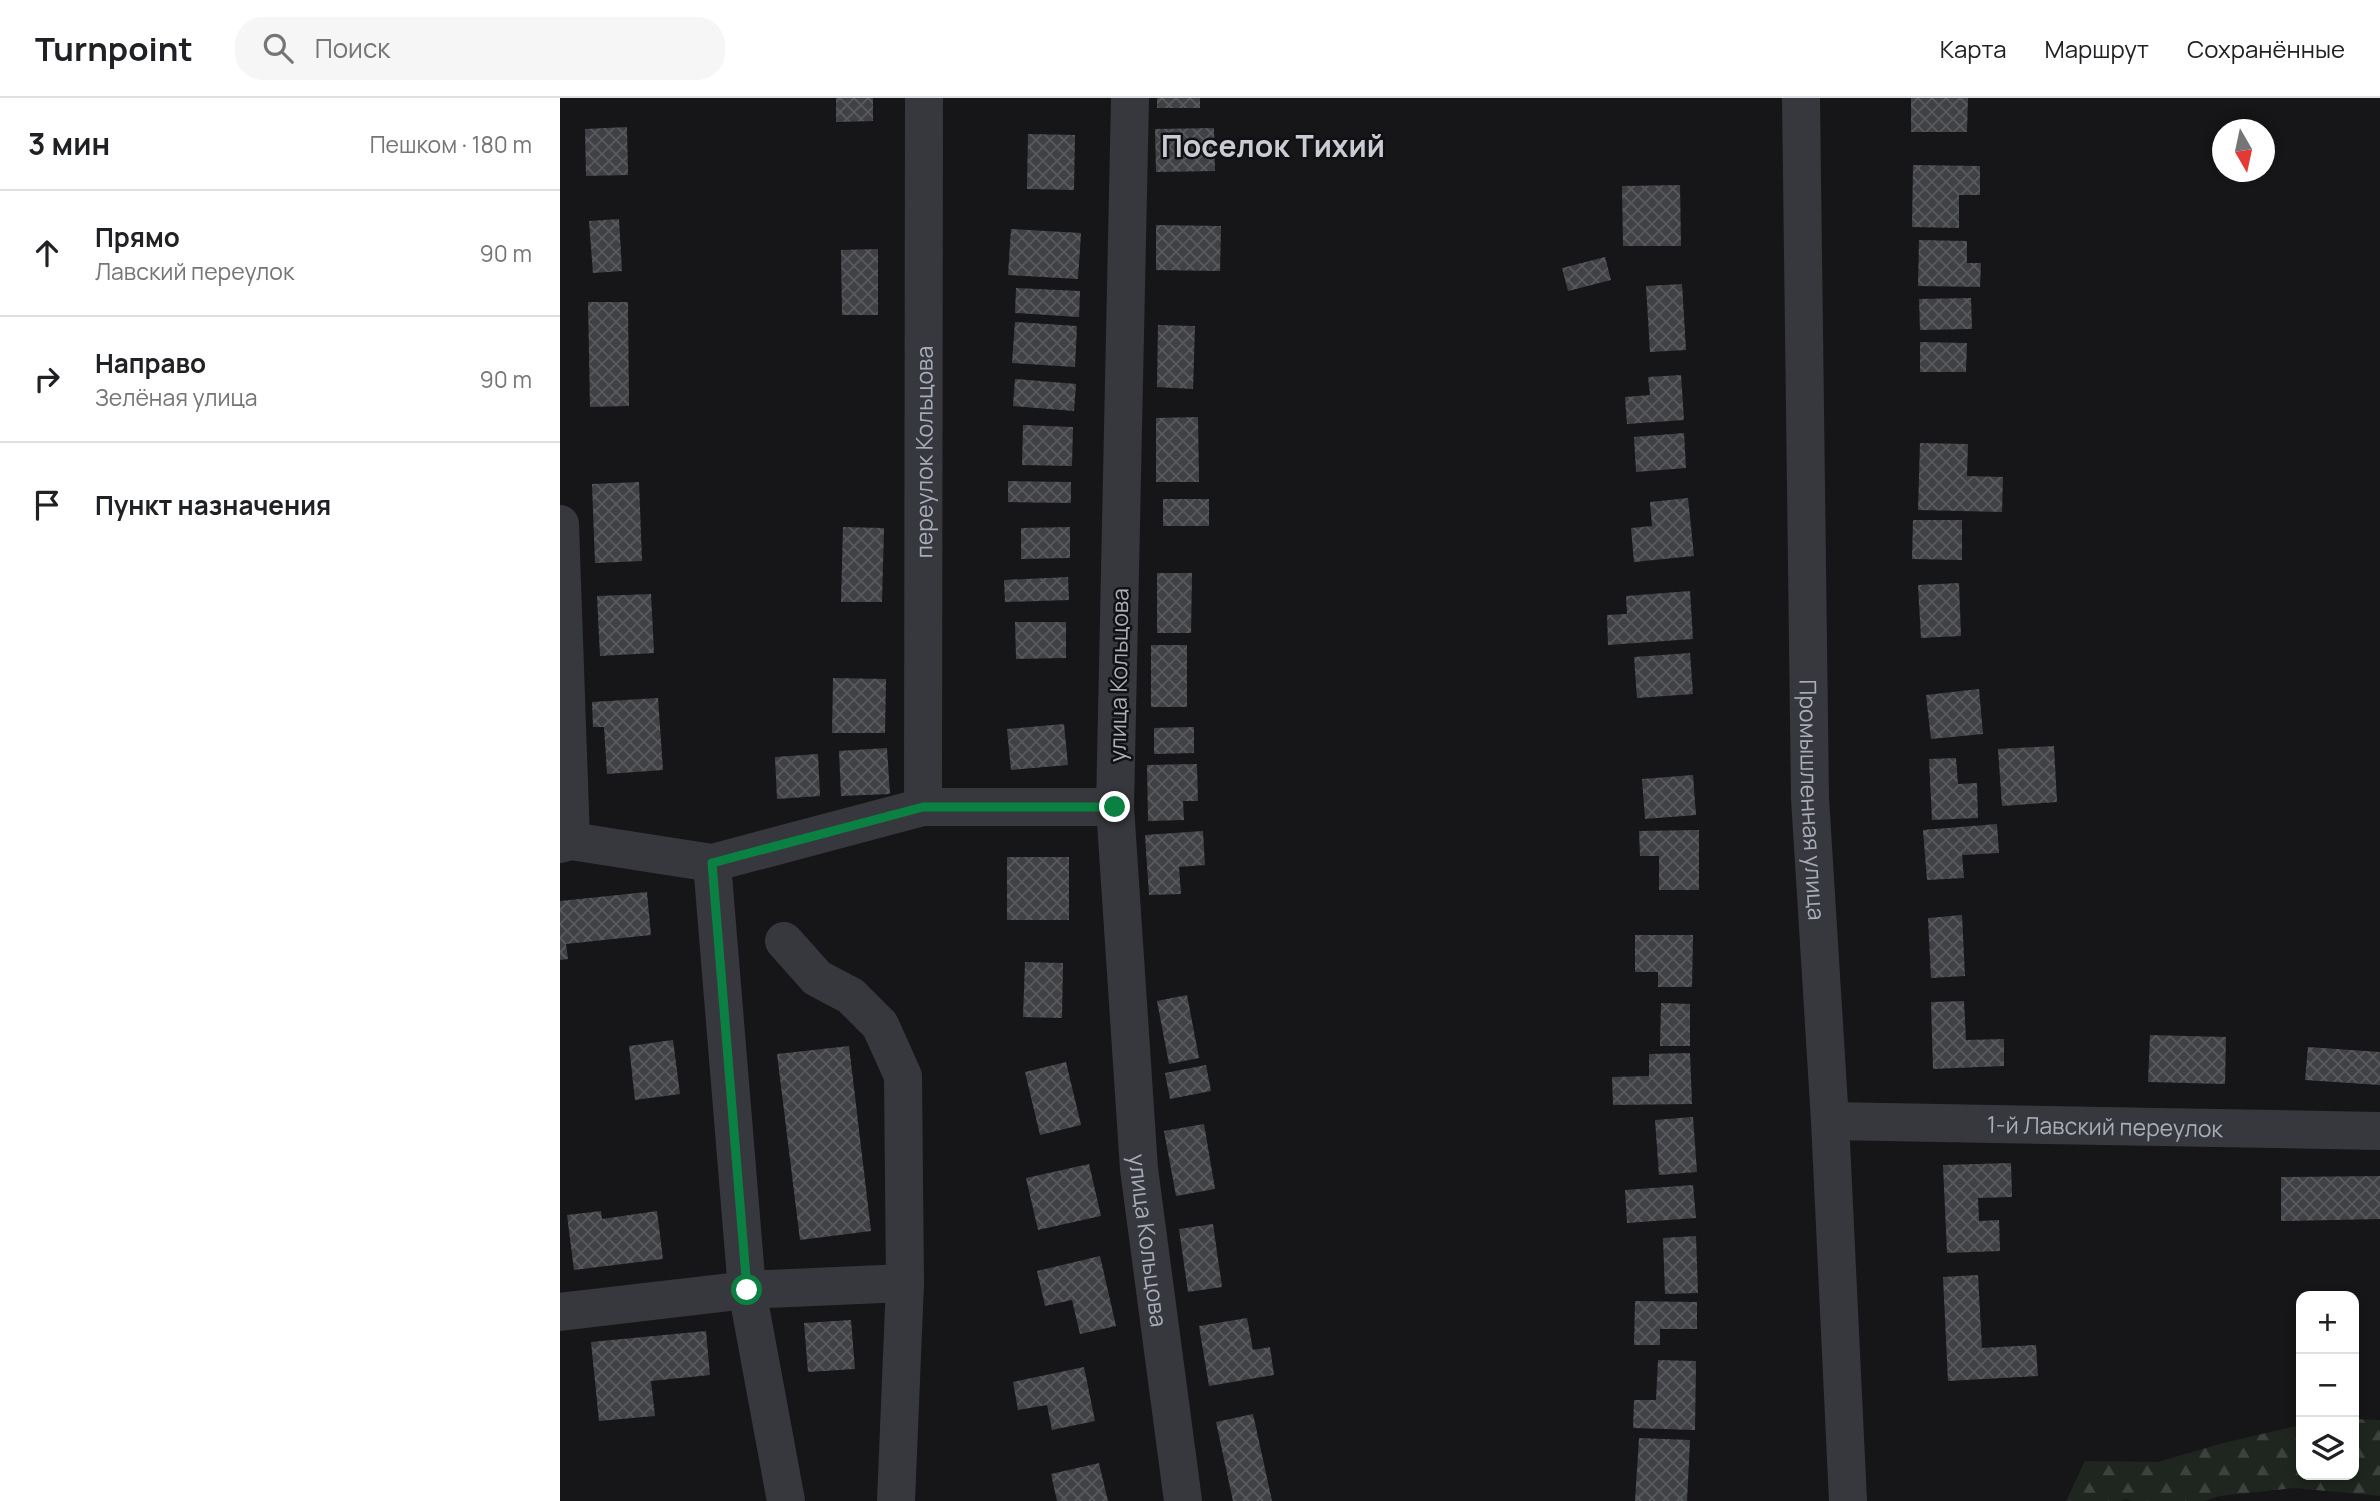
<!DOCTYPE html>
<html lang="ru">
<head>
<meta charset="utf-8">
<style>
	body { margin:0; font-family:Manrope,sans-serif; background:#f6f6f6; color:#202124 }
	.controls { position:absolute; right:21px; bottom:21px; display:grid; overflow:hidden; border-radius:14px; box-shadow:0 4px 10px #0003 }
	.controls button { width:63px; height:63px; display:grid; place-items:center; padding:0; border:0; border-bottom:2px solid #e0e0e0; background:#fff; color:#202124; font:35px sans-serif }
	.compass { position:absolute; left:1652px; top:21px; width:63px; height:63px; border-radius:50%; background:#fff; box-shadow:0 4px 10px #0003; rotate:171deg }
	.stop { position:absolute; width:21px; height:21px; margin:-16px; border:5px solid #0b8043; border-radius:50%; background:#fff }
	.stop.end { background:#0b8043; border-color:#fff; box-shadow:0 2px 7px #0008 }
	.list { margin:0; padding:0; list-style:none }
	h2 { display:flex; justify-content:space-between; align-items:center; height:91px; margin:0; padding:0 28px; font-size:30px }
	h2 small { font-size:23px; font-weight:400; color:#757577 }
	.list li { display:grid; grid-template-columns:46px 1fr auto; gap:21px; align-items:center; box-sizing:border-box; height:126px; padding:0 28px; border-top:2px solid #e0e0e0 }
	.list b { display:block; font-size:26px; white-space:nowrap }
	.list p { margin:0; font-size:23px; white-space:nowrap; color:#757577 }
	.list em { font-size:23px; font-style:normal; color:#757577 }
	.icon { flex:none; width:38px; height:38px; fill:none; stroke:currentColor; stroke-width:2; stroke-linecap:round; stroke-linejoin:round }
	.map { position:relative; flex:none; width:1820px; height:1403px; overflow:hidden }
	header { display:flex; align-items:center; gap:42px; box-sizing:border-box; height:98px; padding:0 35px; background:#fff; border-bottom:2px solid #e0e0e0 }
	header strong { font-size:33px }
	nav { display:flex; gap:38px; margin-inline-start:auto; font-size:24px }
	.search { width:490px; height:63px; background:#f6f6f6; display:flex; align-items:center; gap:18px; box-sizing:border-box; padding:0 24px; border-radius:28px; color:#757577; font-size:26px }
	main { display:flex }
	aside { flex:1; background:#fff }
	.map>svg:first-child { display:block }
	.forest { fill:url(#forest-firs) }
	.building { fill:url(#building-cross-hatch) }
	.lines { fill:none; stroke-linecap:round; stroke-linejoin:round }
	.minor { stroke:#37383d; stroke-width:38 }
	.route { stroke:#0b8043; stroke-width:9 }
	.labels { text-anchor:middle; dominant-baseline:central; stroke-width:5; stroke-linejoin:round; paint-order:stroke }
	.street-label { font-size:23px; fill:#a8adb8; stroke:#111113 }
	.district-label { font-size:30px; font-weight:bold; fill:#c9ccd4; stroke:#111113 }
</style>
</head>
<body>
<header>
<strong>Turnpoint</strong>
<div class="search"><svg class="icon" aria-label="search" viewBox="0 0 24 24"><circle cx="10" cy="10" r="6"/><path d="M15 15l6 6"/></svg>Поиск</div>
<nav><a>Карта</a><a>Маршрут</a><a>Сохранённые</a></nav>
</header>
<main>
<aside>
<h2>3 мин<small>Пешком · 180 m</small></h2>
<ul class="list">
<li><svg class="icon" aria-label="ahead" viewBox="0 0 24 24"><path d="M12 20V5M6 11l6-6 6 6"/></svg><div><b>Прямо</b><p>Лавский переулок</p></div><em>90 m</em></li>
<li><svg class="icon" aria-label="right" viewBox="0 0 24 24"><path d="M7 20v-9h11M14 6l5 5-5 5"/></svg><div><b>Направо</b><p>Зелёная улица</p></div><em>90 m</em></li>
<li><svg class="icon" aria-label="arrive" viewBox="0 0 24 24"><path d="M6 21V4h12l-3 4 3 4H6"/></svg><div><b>Пункт назначения</b></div></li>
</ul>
</aside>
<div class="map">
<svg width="1820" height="1403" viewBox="0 0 1820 1403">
	<defs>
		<pattern id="forest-firs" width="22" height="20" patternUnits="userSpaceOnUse" patternTransform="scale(1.75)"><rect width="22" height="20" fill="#1e261f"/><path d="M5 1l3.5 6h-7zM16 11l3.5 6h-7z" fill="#3c433d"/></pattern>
		<pattern id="building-cross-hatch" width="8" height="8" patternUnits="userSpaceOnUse" patternTransform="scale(1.75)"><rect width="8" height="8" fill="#404145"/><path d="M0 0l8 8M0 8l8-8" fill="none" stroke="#595a5e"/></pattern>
	</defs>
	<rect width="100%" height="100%" fill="#161618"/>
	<path class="forest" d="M1794,1321l26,1v76l-86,-8 -75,8 -14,5h-74l-5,-2 -5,2h-55l19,-40 73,1 65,-19 78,-18v50h53z"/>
	<g class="building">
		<path d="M276,0h37v23l-37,1z"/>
		<rect x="597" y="0" width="43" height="10"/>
		<path d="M1351,0h57l-1,34h-56z"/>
		<path d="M67,29l1,48 -42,1 -1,-47z"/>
		<path d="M654,30l1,43 -59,1 -1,-43z"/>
		<path d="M468,36l47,1 -1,55 -47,-1z"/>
		<path d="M1353,67l67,1v29h-21v33l-47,-1z"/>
		<path d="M1120,87l1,61h-58l-1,-60z"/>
		<path d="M59,121l3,52 -29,2 -4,-52z"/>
		<path d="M596,127l65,1 -1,45 -64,-1z"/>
		<path d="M451,131l70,4 -3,46 -70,-4z"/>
		<path d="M1359,142l48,1v22h14l-1,24 -62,-1z"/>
		<path d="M318,151v66h-36l-1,-65z"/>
		<path d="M1045,159l6,23 -43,11 -6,-23z"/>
		<path d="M1122,186l4,66 -36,2 -4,-66z"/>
		<path d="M456,190l64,3 -1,26 -64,-4z"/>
		<path d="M1411,200l1,31 -52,1 -1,-31z"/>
		<path d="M28,204h40l1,104 -39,1z"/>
		<path d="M455,224l62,4 -2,41 -63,-4z"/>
		<path d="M598,227l37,1 -2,63 -36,-2z"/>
		<path d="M1360,244l47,1 -1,29h-46z"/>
		<path d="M1121,277l3,45 -57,4 -2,-27 25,-2 -2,-18z"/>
		<path d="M455,281l61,5 -2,27 -61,-5z"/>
		<path d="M638,319l1,65h-43v-64z"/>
		<path d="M463,327l50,2 -1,39 -50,-1z"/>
		<path d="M1124,335l2,35 -50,4 -2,-35z"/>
		<path d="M1360,345l48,1 -1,32 36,1 -1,35 -84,-2z"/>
		<path d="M448,383l63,1v21l-63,-1z"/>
		<path d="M79,384l3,79 -47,2 -3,-79z"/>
		<path d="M1128,400l6,58 -60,6 -3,-34 21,-2 -2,-24z"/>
		<rect x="603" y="401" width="46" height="27"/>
		<path d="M1353,422h49v40l-50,-1z"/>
		<path d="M283,429l41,1 -2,74h-41z"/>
		<path d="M510,429v31l-49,1v-31z"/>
		<path d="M597,475h35l-1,60h-34z"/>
		<path d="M508,479l1,23 -64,2 -1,-22z"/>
		<path d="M1399,485l2,53 -40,2 -3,-53z"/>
		<path d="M1130,493l3,48 -85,6 -1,-30 20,-1 -1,-18z"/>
		<path d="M91,496l3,59 -54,3 -3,-60z"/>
		<path d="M455,524h51v36l-50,1z"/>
		<rect x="591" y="547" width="36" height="62"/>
		<path d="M1130,555l3,41 -56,4 -3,-41z"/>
		<path d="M273,580l53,1 -1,54h-53z"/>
		<path d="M1419,591l4,45 -52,5 -5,-44z"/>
		<path d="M98,600l5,72 -56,4 -3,-47h-11l-1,-25z"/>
		<path d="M504,626l4,41 -57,5 -4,-41z"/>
		<path d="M634,629v26l-40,1v-26z"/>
		<path d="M1494,648l3,56 -55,4 -4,-57z"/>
		<path d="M327,650l3,46 -49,2 -2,-45z"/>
		<path d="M258,656l2,42 -43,3 -2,-42z"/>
		<path d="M1396,660l2,26 19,-1 1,35 -46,2 -3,-61z"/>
		<path d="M637,666l1,37h-15l1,19 -36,1 -1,-56z"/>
		<path d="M1133,677l3,40 -51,4 -3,-40z"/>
		<path d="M1437,726l2,29 -37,2 2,23 -37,2 -4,-50z"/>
		<path d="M1139,732v60h-40v-34h-19l-1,-25z"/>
		<path d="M643,733l2,34 -26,2 2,27 -32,1 -4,-60z"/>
		<rect x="447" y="759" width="62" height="63"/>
		<path d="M87,794l4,43 -85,9 2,15 -8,1v-59z"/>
		<path d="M1402,817l3,61 -34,2 -3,-60z"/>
		<path d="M1075,837h58l-1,52h-34v-15h-23z"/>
		<path d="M465,864l38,1 -1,55 -39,-1z"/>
		<path d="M627,897l12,63 -30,6 -12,-63z"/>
		<path d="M1404,903l2,39 38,-1v27l-71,3 -2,-67z"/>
		<path d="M1101,905l29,1v42h-30z"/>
		<path d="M1590,937l76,2 -1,47 -77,-2z"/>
		<path d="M113,942l7,54 -45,6 -6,-54z"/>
		<path d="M289,948l22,185 -71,9 -23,-186z"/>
		<path d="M1748,949l72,5v33l-75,-5z"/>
		<path d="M1130,955l2,51 -79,1 -1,-28 37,-1v-22z"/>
		<path d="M506,964l15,63 -41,10 -15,-63z"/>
		<path d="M646,967l5,26 -41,8 -5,-26z"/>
		<path d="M1133,1019l4,55 -38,3 -4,-55z"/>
		<path d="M644,1026l11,65 -39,7 -12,-65z"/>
		<path d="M1451,1065l1,34 -34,1 1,23 20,-1 1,31 -53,2 -4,-88z"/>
		<path d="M529,1066l12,52 -63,14 -12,-52z"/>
		<path d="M1820,1078v43l-99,2v-44z"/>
		<path d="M1133,1087l3,33 -69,5 -2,-33z"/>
		<path d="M41,1113l1,8 55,-8 6,48 -89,11 -7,-55z"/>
		<path d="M653,1126l9,63 -34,5 -9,-63z"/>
		<path d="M1136,1138l2,57 -33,1 -2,-56z"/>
		<path d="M540,1158l16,70 -36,8 -8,-34 -27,6 -8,-35z"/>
		<path d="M1418,1177l4,73 54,-3 2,31 -90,5 -5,-104z"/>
		<path d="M1075,1203l62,1v27h-37v16h-26z"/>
		<path d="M687,1220l6,32 17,-3 4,28 -65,11 -10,-60z"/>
		<path d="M291,1222l4,49 -47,3 -4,-49z"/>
		<path d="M146,1233l4,44 -59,6 4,35 -56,5 -8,-79z"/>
		<path d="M1098,1262l38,1 -1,69 -62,-2 1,-28h22z"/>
		<path d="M524,1269l11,54 -43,9 -5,-25 -29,5 -5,-28z"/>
		<path d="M693,1316l19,87h-39l-17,-79z"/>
		<path d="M1079,1340l51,2 -3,61h-52z"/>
		<path d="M539,1365l9,38h-51l-6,-27z"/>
	</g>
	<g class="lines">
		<g class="minor">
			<path id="s1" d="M570,0l-15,709 24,362 44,332"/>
			<path id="s2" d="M1241,0l9,700 20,323 18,380"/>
			<path d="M0,426l11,317"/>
			<path id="s3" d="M363,709l1,-709"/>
			<path d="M0,746l11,-3 141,22 211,-56h192"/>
			<path d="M152,765l35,427 39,211"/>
			<path d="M224,843l33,37 34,18 29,29 23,51 2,207 -9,218"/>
			<path id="s4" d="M1270,1023l550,10"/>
			<path d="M0,1214l187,-22 158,-7"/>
		</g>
	</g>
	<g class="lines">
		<path class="route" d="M187,1192l-35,-427 211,-56h192"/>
	</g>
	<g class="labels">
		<g class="street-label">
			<text stroke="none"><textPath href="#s3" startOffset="355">переулок Кольцова</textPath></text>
			<text transform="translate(558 577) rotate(-89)">улица Кольцова</text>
			<text stroke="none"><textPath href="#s2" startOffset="702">Промышленная улица</textPath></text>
			<text stroke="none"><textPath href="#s4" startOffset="275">1-й Лавский переулок</textPath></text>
			<text stroke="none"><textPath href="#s1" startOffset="1144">улица Кольцова</textPath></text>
		</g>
		<g class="district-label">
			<text x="713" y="47">Поселок Тихий</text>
		</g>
	</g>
</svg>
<div class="controls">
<button>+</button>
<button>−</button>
<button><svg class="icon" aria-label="layers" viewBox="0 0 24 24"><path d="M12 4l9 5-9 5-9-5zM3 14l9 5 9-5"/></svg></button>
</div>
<svg class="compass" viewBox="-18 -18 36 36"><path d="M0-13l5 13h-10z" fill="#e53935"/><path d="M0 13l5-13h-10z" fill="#757577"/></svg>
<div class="stop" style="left:187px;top:1192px"></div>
<div class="stop end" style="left:555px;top:709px"></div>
</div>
</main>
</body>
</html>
